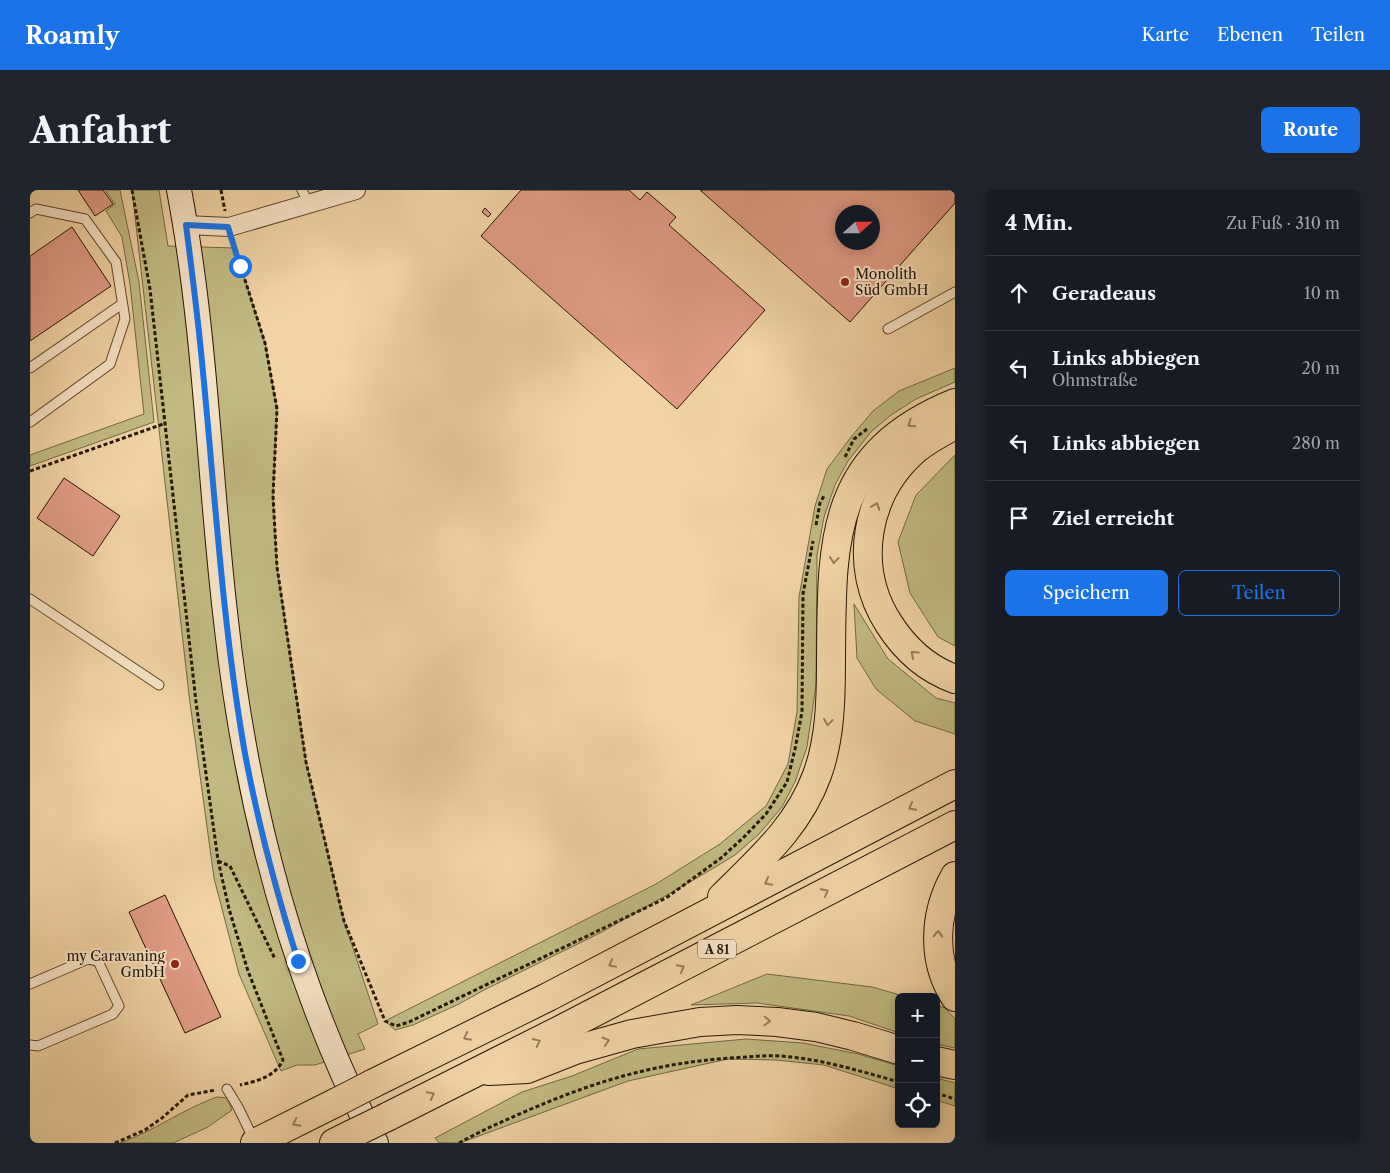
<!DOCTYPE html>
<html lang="de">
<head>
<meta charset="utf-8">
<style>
	body { margin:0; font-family:"Libre Caslon Text",serif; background:#20242c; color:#f1f3f6 }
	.controls { position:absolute; right:15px; bottom:15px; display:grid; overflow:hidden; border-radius:8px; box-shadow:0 2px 12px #0003 }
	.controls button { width:45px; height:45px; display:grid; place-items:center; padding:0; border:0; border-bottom:1px solid #363941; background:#171b24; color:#f1f3f6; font:25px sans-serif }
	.compass { position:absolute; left:805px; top:15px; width:45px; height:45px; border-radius:50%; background:#171b24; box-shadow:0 2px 12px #0003; rotate:69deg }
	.stop { position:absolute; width:15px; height:15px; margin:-11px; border:4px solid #1a73e8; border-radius:50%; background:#fff }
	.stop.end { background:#1a73e8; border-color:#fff; box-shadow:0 1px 5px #0008 }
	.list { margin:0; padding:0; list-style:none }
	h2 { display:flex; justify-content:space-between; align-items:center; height:65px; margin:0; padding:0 20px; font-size:21px }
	h2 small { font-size:16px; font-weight:400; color:#9ea1a6 }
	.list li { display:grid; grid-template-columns:32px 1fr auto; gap:15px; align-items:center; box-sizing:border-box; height:75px; padding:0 20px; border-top:1px solid #363941 }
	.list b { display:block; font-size:19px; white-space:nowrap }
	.list p { margin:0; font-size:16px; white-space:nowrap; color:#9ea1a6 }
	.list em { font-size:16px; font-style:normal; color:#9ea1a6 }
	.actions { display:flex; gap:10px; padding:15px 20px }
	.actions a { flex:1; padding:11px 0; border:1px solid #1a73e8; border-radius:8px; text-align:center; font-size:18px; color:#1a73e8 }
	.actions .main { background:#1a73e8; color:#fff }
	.icon { flex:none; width:28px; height:28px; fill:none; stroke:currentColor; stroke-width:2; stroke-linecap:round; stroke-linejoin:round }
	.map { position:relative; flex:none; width:925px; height:953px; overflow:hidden; border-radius:8px }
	header { display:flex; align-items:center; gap:30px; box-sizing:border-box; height:70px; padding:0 25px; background:#1a73e8; color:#fff }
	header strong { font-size:24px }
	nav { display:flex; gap:28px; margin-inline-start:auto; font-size:18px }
	.intro { display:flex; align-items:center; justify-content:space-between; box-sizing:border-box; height:120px; padding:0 30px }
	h1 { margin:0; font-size:35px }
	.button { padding:12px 22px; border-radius:8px; background:#1a73e8; color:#fff; font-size:18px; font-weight:700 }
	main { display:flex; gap:30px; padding:0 30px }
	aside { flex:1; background:#171b24; border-radius:8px; box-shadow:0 2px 12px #0003 }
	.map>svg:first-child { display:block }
	.green { fill:#c1ba82; stroke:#726842 }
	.building { fill:#e19c86; stroke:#241503; fill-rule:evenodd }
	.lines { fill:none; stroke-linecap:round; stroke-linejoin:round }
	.lane-casing { stroke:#57442c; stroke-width:11 }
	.street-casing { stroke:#57442c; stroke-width:20 }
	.secondary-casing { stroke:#241503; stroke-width:26 }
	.highway-casing { stroke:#241503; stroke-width:30 }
	.path { stroke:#241503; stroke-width:3; stroke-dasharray:4 2.5; stroke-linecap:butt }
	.lane { stroke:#f6e2c5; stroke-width:9 }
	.street { stroke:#f6e2c5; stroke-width:18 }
	.secondary { stroke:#f6e2c5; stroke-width:24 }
	.highway { stroke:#f1d3a6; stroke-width:28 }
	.highway-bridge-casing { stroke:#241503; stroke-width:30; stroke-linecap:butt }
	.highway-bridge { stroke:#f1d3a6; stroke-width:28 }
	.oneway { stroke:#957e5d }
	.route { stroke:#1a73e8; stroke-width:6 }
	.poi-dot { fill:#8f2418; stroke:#f6e2c5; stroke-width:2 }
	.labels { text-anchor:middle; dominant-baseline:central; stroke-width:4; stroke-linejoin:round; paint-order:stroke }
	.shield { fill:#f6e2c5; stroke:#63523d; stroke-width:1 }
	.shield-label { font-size:12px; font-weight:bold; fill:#241503 }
	.poi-label { font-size:14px; fill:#241503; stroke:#f6e2c5; text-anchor:start }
</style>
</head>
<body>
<header>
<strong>Roamly</strong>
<nav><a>Karte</a><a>Ebenen</a><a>Teilen</a></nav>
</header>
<div class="intro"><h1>Anfahrt</h1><a class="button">Route</a></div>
<main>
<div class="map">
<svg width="925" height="953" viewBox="0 0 925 953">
	<rect width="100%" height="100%" fill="#f1d3a6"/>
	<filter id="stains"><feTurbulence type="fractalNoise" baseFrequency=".004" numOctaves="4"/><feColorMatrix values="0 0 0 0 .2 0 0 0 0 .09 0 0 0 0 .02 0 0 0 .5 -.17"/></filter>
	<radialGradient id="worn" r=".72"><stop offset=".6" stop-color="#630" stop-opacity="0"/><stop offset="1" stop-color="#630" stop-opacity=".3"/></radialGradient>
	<g class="green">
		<path d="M75,0h15l19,92 15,140 -124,44v-11l114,-41 -14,-130 -8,-47 -16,-26 9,-7z"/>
		<path d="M102,0h27l9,56 67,2 30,95 12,66 -4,87 4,71 29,195 38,159 34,103 -20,10 7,15 -50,16h-18l-16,6 -42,-97 -25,-96 -25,-183z"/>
		<path d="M925,178v14l-39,17 -25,16 -20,17 -23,29 -13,24 -11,32 -7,38 -1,130 -9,62 -12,35 -13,25 -23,27 -24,21 -33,20 -102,58 -116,57 -25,14 -46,21 -18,5 -10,-9 271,-137 64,-40 46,-38 22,-42 9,-52 2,-115 16,-91 12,-37 24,-32 22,-26 26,-20z"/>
		<path d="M925,265v191l-17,-9 -28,-44 -12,-51 18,-47z"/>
		<path d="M824,414l34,55 48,39 19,5v31l-40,-13 -39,-32 -19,-31z"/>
		<path d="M737,784l105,13 35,10h-8v36l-50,-17 -92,-13 -66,2z"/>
		<path d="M906,815l9,3 10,11v29l-19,-4z"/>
		<path d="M716,849l57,4 55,11 41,12v23l-75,-24 -48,-5 -48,-1 -100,22 -168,62h-21l-4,-5 87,-46 50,-16 66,-27z"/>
		<path d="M906,888l19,5v23l-19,-6z"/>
		<path d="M187,907l10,1 5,12 -24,17 -35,16h-53c34,-12 63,-34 97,-46z"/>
	</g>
	<g class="building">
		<path d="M48,0h25l10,14 -18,12z"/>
		<path d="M491,0h108l11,10 7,-8 29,25 -7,8 96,85 -88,99 -196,-173z"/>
		<path d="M670,0h255v13l-105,119zM812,22h30v30h-30z"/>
		<path d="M455,18l6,6 -3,3 -6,-5z"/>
		<path d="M42,37l39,59 -81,55v-85z"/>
		<path d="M34,288l56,38 -27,40 -56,-38z"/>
		<path d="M135,705l56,122 -36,16 -56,-121z"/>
	</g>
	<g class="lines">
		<defs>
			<g id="lane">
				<path d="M272,0l7,14"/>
				<path d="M0,23l6,-4 49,10 31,43 9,57 -15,45 -80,58"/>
				<path d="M858,139l67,-37"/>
				<path d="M0,178l92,-64"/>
				<path d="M0,409l129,86"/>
				<path d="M0,794l58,-25 10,2 21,45 -6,8 -75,32 -8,-1"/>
				<path d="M197,899l11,18 16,33"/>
			</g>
			<path id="street" d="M156,35l43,2 127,-37"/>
			<path id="secondary" d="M149,0c27,142 30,287 47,431 20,183 65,358 150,522"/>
			<g id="highway">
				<path d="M925,235c-13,7 -27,14 -39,24 -51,44 -64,118 -27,175 16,25 38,45 66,55"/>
				<path d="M925,686c-21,37 -24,84 0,121"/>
				<path d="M692,707c38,-38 76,-70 95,-122 13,-35 14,-75 14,-112 1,-120 -4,-208 124,-260"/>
				<path d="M906,871l19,4"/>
				<path d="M459,881l38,-2 48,-19 57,-16 68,-12 37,-2 40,2 39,5 37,9 46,14"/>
				<path d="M342,894l176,-87 407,-213"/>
				<path d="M357,927l177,-89 391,-203"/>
				<path d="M225,953l82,-41"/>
				<path d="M304,953l18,-9"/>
			</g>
		</defs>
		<use href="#lane" class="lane-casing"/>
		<use href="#street" class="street-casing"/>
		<use href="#secondary" class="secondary-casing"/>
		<use href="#highway" class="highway-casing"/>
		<g class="path">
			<path d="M102,0l18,99 46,413 22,158 11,49 19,62 35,89c-8,17 -26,21 -43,25"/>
			<path d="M191,0l4,21"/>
			<path d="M203,52l32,101 12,66 -4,87 4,71 29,195 38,159 41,100 11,5 13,-4 257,-124 55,-40 23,-21 22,-23 21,-32 8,-33 7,-37 1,-118 10,-53"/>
			<path d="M815,267l9,-18 13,-10"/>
			<path d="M0,281l136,-48"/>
			<path d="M786,335l4,-22 4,-7"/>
			<path d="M188,671l12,5 45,93"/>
			<path d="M906,903l19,6"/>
			<path d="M85,953l30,-13 17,-12 26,-23 28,-5"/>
			<path d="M429,953c23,-13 47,-23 72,-34 68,-29 126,-46 200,-51 17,-1 33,-3 50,-2 40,3 79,15 118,26"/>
		</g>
		<use href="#lane" class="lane"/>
		<use href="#street" class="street"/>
		<use href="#secondary" class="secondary"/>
		<use href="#highway" class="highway"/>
		<defs>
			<g id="highway-bridge">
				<path d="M307,912l35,-18"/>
				<path d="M322,944l35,-17"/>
			</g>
		</defs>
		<use href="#highway-bridge" class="highway-bridge-casing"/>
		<use href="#highway-bridge" class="highway-bridge"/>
	</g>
	<defs><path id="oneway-chevron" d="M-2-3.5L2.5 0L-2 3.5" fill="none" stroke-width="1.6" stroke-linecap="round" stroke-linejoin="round" transform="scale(1.25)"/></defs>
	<g class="oneway">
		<use href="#oneway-chevron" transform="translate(881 234) rotate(147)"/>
		<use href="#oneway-chevron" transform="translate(846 316) rotate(-70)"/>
		<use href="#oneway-chevron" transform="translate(804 370) rotate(97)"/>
		<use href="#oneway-chevron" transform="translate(884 464) rotate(-138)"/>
		<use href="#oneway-chevron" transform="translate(798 532) rotate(98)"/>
		<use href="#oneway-chevron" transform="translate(882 617) rotate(152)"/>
		<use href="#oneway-chevron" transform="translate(738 692) rotate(152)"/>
		<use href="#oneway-chevron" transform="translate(795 702) rotate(-28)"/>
		<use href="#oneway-chevron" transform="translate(908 744) rotate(-88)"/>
		<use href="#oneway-chevron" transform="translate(582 774) rotate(153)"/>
		<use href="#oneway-chevron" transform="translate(651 778) rotate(-28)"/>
		<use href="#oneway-chevron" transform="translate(737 831) rotate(2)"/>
		<use href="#oneway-chevron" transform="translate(437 847) rotate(153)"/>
		<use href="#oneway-chevron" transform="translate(576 851) rotate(-16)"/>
		<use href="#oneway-chevron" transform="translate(507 852) rotate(-26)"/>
		<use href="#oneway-chevron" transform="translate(401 905) rotate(-27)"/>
		<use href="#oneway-chevron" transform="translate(266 933) rotate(153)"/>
	</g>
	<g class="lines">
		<path class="route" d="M210,76l-12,-39 -42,-2c5,39 10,78 14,117 14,135 21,272 44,406 13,72 32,143 54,213"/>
	</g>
	<g class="poi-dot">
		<circle cx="815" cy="92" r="5"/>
		<circle cx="145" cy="774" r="5"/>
	</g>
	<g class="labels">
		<rect class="shield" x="668" y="749.5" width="38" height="19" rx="4"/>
		<g class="shield-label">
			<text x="687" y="759">A 81</text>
		</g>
		<g class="poi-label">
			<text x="825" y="84">Monolith<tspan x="825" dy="16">Süd GmbH</tspan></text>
			<text x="135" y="766" text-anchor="end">my Caravaning<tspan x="135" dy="16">GmbH</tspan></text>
		</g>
	</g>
	<rect width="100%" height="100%" filter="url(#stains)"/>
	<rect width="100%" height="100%" fill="url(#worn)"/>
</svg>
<div class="controls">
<button>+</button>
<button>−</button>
<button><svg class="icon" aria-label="locate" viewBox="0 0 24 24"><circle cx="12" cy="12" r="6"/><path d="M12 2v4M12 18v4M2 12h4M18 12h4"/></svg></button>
</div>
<svg class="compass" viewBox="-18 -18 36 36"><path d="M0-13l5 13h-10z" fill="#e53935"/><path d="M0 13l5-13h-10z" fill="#9ea1a6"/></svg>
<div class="stop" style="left:210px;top:76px"></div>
<div class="stop end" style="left:268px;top:771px"></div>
</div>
<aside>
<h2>4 Min.<small>Zu Fuß · 310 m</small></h2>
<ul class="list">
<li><svg class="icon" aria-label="ahead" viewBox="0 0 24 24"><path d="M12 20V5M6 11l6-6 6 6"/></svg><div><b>Geradeaus</b></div><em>10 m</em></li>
<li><svg class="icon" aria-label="left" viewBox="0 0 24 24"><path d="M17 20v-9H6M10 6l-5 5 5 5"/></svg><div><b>Links abbiegen</b><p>Ohmstraße</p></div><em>20 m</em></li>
<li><svg class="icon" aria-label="left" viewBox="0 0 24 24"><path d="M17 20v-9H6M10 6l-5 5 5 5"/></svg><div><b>Links abbiegen</b></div><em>280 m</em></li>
<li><svg class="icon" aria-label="arrive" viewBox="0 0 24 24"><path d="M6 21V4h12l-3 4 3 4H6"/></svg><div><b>Ziel erreicht</b></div></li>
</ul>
<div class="actions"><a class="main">Speichern</a><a>Teilen</a></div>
</aside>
</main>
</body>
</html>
